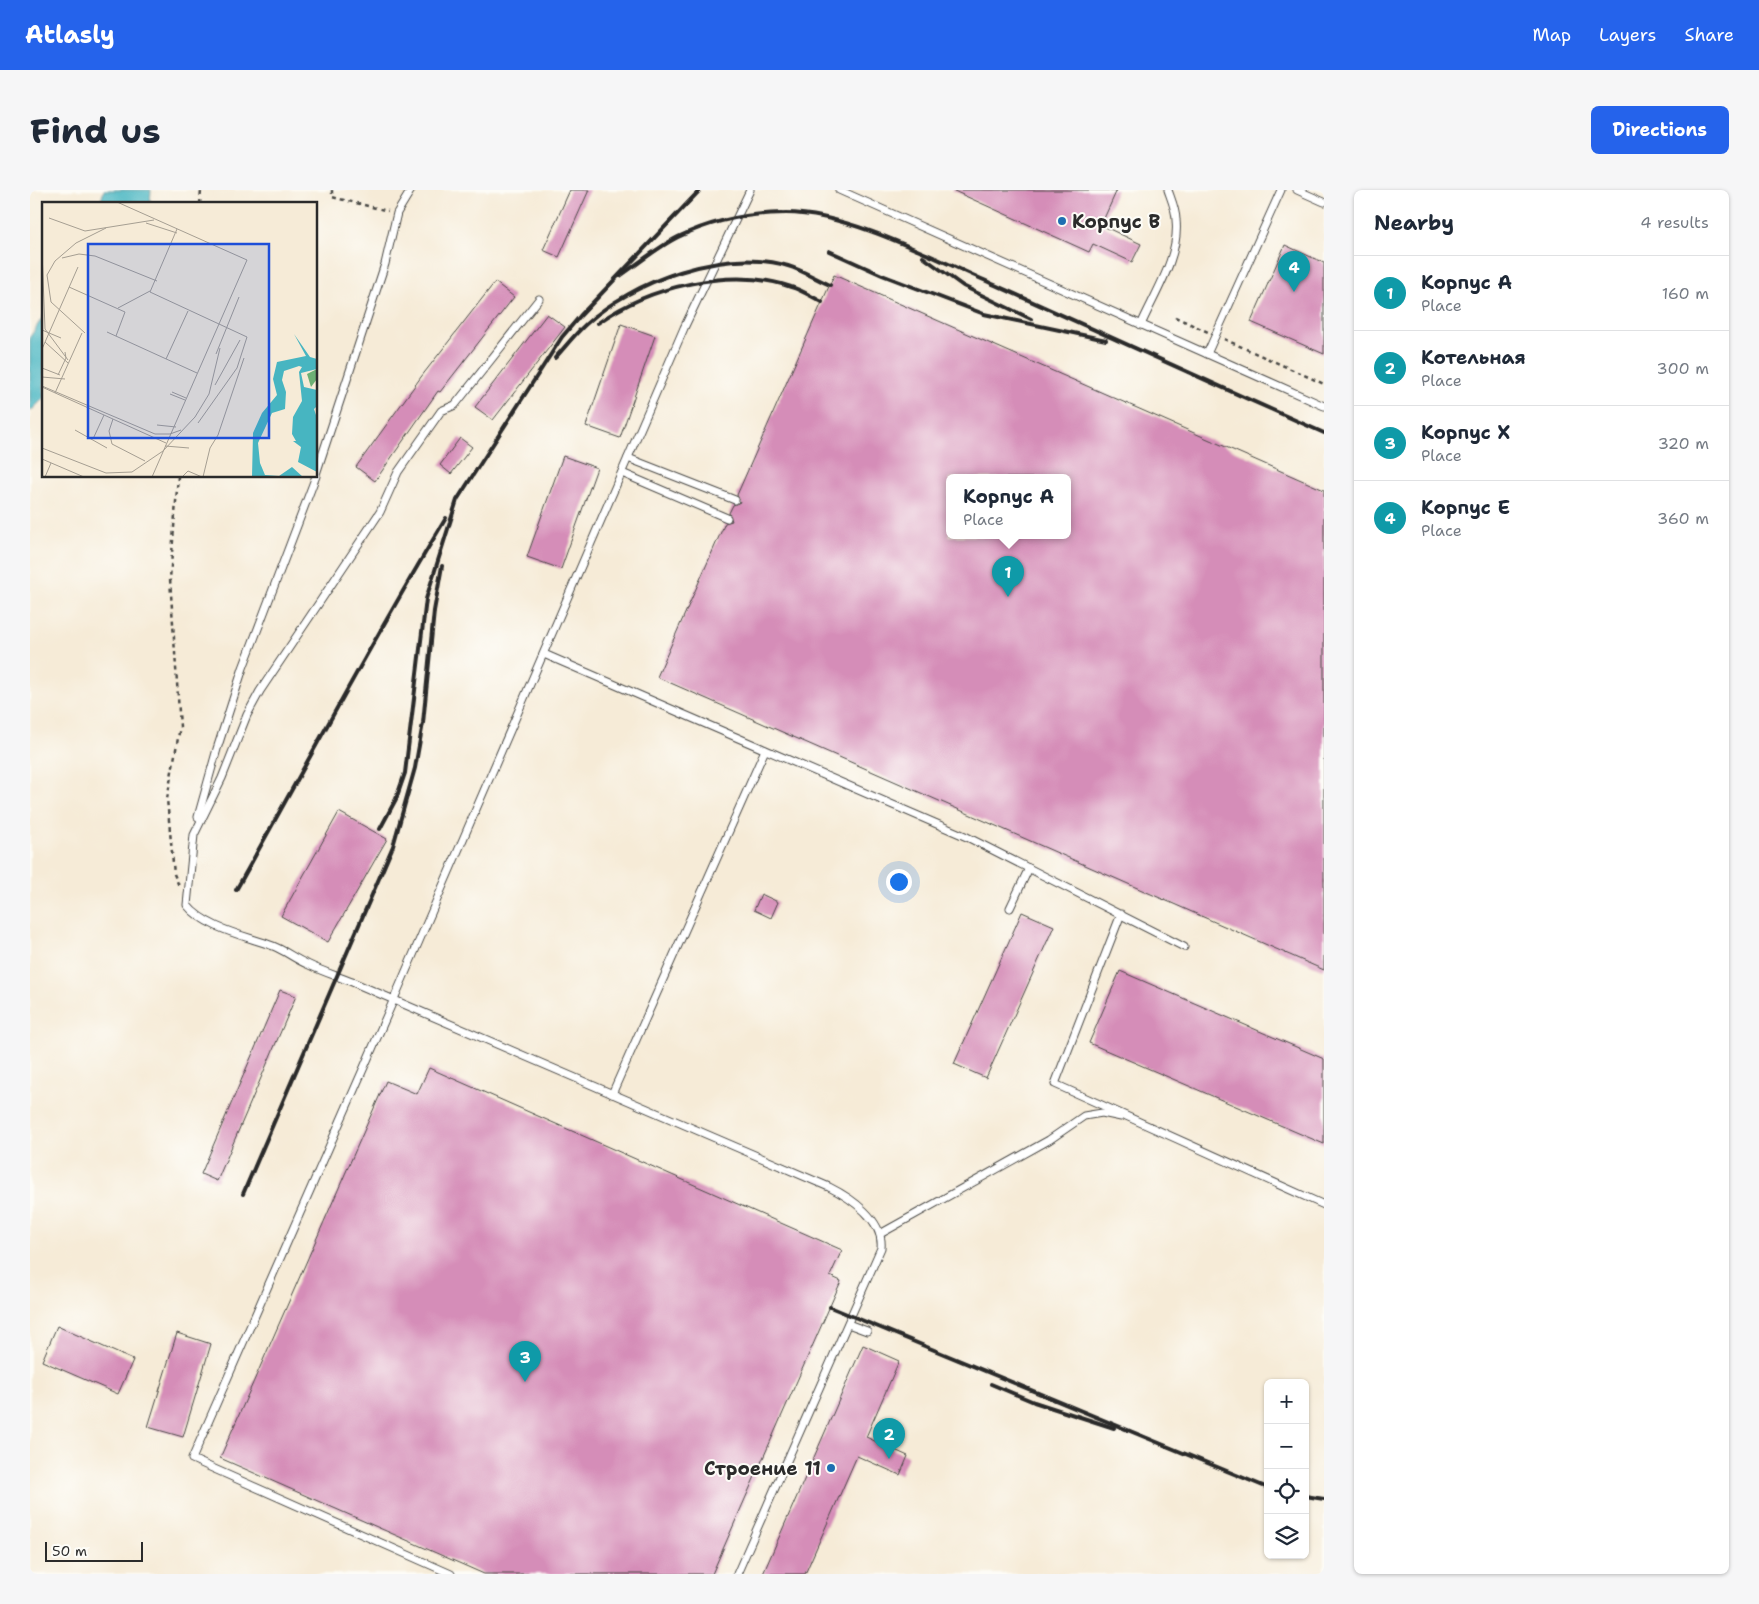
<!DOCTYPE html>
<html lang="en">
<head>
<meta charset="utf-8">
<style>
	body { margin:0; font-family:"Shantell Sans",sans-serif; background:#f6f6f7; color:#1f2937 }
	.controls { position:absolute; right:15px; bottom:15px; display:grid; overflow:hidden; border-radius:8px; box-shadow:0 1px 4px #0004 }
	.controls button { width:45px; height:45px; display:grid; place-items:center; padding:0; border:0; border-bottom:1px solid #e0e1e3; background:#fff; color:#1f2937; font:25px sans-serif }
	.scale { position:absolute; left:15px; bottom:12px; width:98px; box-sizing:border-box; padding-left:5px; border:2px solid #2b2b2b; border-top:0; font-size:14px; line-height:18px; white-space:nowrap; color:#2b2b2b; -webkit-text-stroke:4px #fdfcf7; paint-order:stroke }
	.you { position:absolute; left:868px; top:691px; width:18px; height:18px; margin:-12px; border:4px solid #fff; border-radius:50%; background:#1a73e8; box-shadow:0 0 0 8px #1a73e833 }
	.badge { display:grid; place-items:center; width:32px; height:32px; border-radius:50%; background:#2563eb; color:#fff; font-size:16px; font-weight:700 }
	.pin { position:absolute; translate:-50% -41px; filter:drop-shadow(0 1px 2px #0008) }
	.pin::after { content:''; position:absolute; top:26px; width:18px; height:15px; background:inherit; clip-path:polygon(0 0,100% 0,50% 100%) }
	.popup { position:absolute; left:916px; top:284px; width:125px; height:65px; box-sizing:border-box; display:grid; place-content:center; border-radius:8px; background:#fff; filter:drop-shadow(0 1px 4px #0005); font-size:16px; white-space:nowrap; color:#747a83 }
	.popup b { font-size:19px; color:#1f2937 }
	.popup::after { content:''; position:absolute; left:50%; top:100%; margin-left:-10px; border:10px solid transparent; border-top-color:#fff }
	.list { margin:0; padding:0; list-style:none }
	h2 { display:flex; justify-content:space-between; align-items:center; height:65px; margin:0; padding:0 20px; font-size:21px }
	h2 small { font-size:16px; font-weight:400; color:#747a83 }
	.list li { display:grid; grid-template-columns:32px 1fr auto; gap:15px; align-items:center; box-sizing:border-box; height:75px; padding:0 20px; border-top:1px solid #e0e1e3 }
	.list b { display:block; font-size:19px; white-space:nowrap }
	.list p { margin:0; font-size:16px; white-space:nowrap; color:#747a83 }
	.list em { font-size:16px; font-style:normal; color:#747a83 }
	.icon { flex:none; width:28px; height:28px; fill:none; stroke:currentColor; stroke-width:2; stroke-linecap:round; stroke-linejoin:round }
	.map { position:relative; flex:none; width:1294px; height:1384px; overflow:hidden; border-radius:8px }
	header { display:flex; align-items:center; gap:30px; box-sizing:border-box; height:70px; padding:0 25px; background:#2563eb; color:#fff }
	header strong { font-size:24px }
	nav { display:flex; gap:28px; margin-inline-start:auto; font-size:18px }
	.intro { display:flex; align-items:center; justify-content:space-between; box-sizing:border-box; height:120px; padding:0 30px }
	h1 { margin:0; font-size:35px }
	.button { padding:12px 22px; border-radius:8px; background:#2563eb; color:#fff; font-size:18px; font-weight:700 }
	main { display:flex; gap:30px; padding:0 30px }
	aside { flex:1; background:#fff; border-radius:8px; box-shadow:0 1px 4px #0004 }
	.map>svg:first-child { display:block }
	.water { fill:#47b5c1; stroke:#397076 }
	.building { fill:#d58db8; fill-rule:evenodd }
	.lines { fill:none; stroke-linecap:round; stroke-linejoin:round }
	.service-casing { stroke:#494845; stroke-width:9 }
	.path { stroke:#494845; stroke-width:2.5; stroke-dasharray:4 4; stroke-linecap:butt }
	.service { stroke:#fff; stroke-width:7 }
	.rail { stroke:#2b2b2b; stroke-width:4 }
	.poi-dot { fill:#1f6fb2; stroke:#fdfcf7; stroke-width:2 }
	.labels { text-anchor:middle; dominant-baseline:central; stroke-width:4; stroke-linejoin:round; paint-order:stroke }
	.poi-label { font-size:19px; font-weight:bold; fill:#2b2b2b; stroke:#fdfcf7; text-anchor:start }
	.inset-road { fill:none; stroke:#a59e92; stroke-width:1 }
	.view { fill:#1d4ed8; fill-opacity:0.15; stroke:#1d4ed8; stroke-width:2.5 }
	.inset-edge { fill:none; stroke:#2b2b2b; stroke-width:2.5 }
</style>
</head>
<body>
<header>
<strong>Atlasly</strong>
<nav><a>Map</a><a>Layers</a><a>Share</a></nav>
</header>
<div class="intro"><h1>Find us</h1><a class="button">Directions</a></div>
<main>
<div class="map">
<svg width="1294" height="1384" viewBox="0 0 1294 1384">
	<rect width="100%" height="100%" fill="#fdfcf7"/>
	<filter id="ink" filterUnits="userSpaceOnUse"><feTurbulence type="fractalNoise" baseFrequency=".02" numOctaves="2"/><feDisplacementMap in="SourceGraphic" scale="10" xChannelSelector="R" yChannelSelector="G"/><feConvolveMatrix kernelMatrix="1 2 1 2 8 2 1 2 1" color-interpolation-filters="sRGB"/></filter>
	<filter id="wash" filterUnits="userSpaceOnUse"><feTurbulence type="fractalNoise" baseFrequency=".0096" numOctaves="4" result="noise"/><feDisplacementMap in="SourceGraphic" scale="20" xChannelSelector="R" yChannelSelector="G"/><feGaussianBlur stdDeviation="1.12" result="paint"/><feColorMatrix in="noise" values="0 0 0 0 0 0 0 0 0 0 0 0 0 0 0 0 0 1.4 0 .05"/><feComposite in="paint" operator="in"/></filter>
	<g filter="url(#wash)">
		<rect width="100%" height="100%" fill="#f6ebd7"/>
		<g class="water">
			<path d="M74,0h47l-1,14h-50z"/>
			<path d="M14,125v83l-14,14v-75z"/>
		</g>
		<g id="blocks">
			<g class="building">
				<path d="M540,0h19l-30,67 -16,-7z"/>
				<path d="M922,0h165l-16,35 40,19 -9,18 -39,-18 -4,8z"/>
				<path d="M1255,55l39,18v91l-73,-32z"/>
				<path d="M804,85l490,215v480l-667,-293 68,-154 7,-2 -3,-8 4,-8 7,-3 -3,-7zM919,288h118v58h-118z"/>
				<path d="M465,92l19,15 -74,95 -2,-1 -63,90 -19,-14 65,-90z"/>
				<path d="M517,124l18,13 -72,93 -18,-13z"/>
				<path d="M591,134l34,12 -35,102 -34,-12z"/>
				<path d="M430,248l12,9 -21,27 -11,-9z"/>
				<path d="M533,266l34,12 -36,101 -34,-12z"/>
				<path d="M309,622l48,27 -59,103 -47,-26z"/>
				<path d="M731,704l17,8 -7,16 -17,-8z"/>
				<path d="M992,722l32,14 -68,152 -32,-14z"/>
				<path d="M1090,781l204,88v85l-235,-101z"/>
				<path d="M250,800l16,6 -79,185 -16,-7z"/>
				<path d="M399,878l413,182 -12,26 11,5 -129,293h-228l-264,-116 166,-377 31,13z"/>
				<path d="M27,1136l76,34 -15,34 -76,-33z"/>
				<path d="M147,1143l34,11 -28,93 -35,-10z"/>
				<path d="M833,1155l36,16 -33,76 42,19 -8,19 -43,-19 -52,118h-42z"/>
			</g>
		</g>
	</g>
	<g filter="url(#ink)">
		<use href="#blocks" fill-opacity="0" stroke="#494845" stroke-width="1"/>
		<g class="lines">
			<defs>
				<g id="service">
					<path d="M809,0l485,216"/>
					<path d="M1267,0l27,12"/>
					<path d="M509,109l-84,106 -14,6 -43,61 -18,40 -120,179 -13,24 -25,63 -28,57 -7,70c18,23 59,31 86,41 11,4 22,13 34,18 16,8 33,13 50,20l472,203c22,11 55,33 52,61l-144,326"/>
					<path d="M1111,135c14,-32 39,-69 35,-105 0,-10 -5,-21 -8,-30"/>
					<path d="M1177,164l74,-164"/>
					<path d="M598,268l107,42"/>
					<path d="M592,283l105,45"/>
					<path d="M286,284l69,-210 12,-51 14,-23"/>
					<path d="M514,464l423,183 217,110"/>
					<path d="M168,627l19,-68 26,-81 73,-192"/>
					<path d="M980,718l19,-40"/>
					<path d="M1091,724l-66,170 269,121"/>
					<path d="M582,904l153,-344"/>
					<path d="M850,1044l169,-94 35,-24 18,-3 19,4"/>
					<path d="M818,1134l19,7"/>
					<path d="M421,1384l-259,-115 202,-460 290,-671 66,-138"/>
				</g>
			</defs>
			<use href="#service" class="service-casing"/>
			<g class="path">
				<path d="M302,0v7l56,14"/>
				<path d="M170,14l1,-14"/>
				<path d="M1145,127l33,15"/>
				<path d="M1194,149l100,45"/>
				<path d="M148,286l-8,103 10,148 -13,72 7,75 5,12"/>
			</g>
			<use href="#service" class="service"/>
			<g class="rail">
				<path d="M799,61l53,24 102,39 122,26"/>
				<path d="M893,67l40,29 68,33"/>
				<path d="M590,86c19,-13 38,-29 58,-39 33,-16 70,-24 108,-24 64,0 149,46 209,72 109,49 219,99 329,148"/>
				<path d="M568,133c50,-36 133,-57 193,-36 11,3 21,10 31,15"/>
				<path d="M525,168c10,-11 20,-24 31,-34 47,-43 138,-77 202,-58 14,4 28,13 42,19"/>
				<path d="M350,639l16,-30 9,-26 21,-174 31,-99 105,-163 18,-21 120,-126"/>
				<path d="M206,700c70,-124 136,-250 210,-372"/>
				<path d="M213,1004l150,-348 22,-78 8,-45 11,-112 8,-45"/>
				<path d="M800,1117l438,181"/>
				<path d="M961,1194l43,18 80,26"/>
				<path d="M1275,1306l19,3"/>
			</g>
		</g>
	</g>
	<g class="poi-dot">
		<circle cx="1032" cy="31" r="5"/>
		<circle cx="801" cy="1278" r="5"/>
	</g>
	<g class="labels">
		<g class="poi-label">
			<text x="1042" y="31">Корпус В</text>
			<text x="791" y="1278" text-anchor="end">Строение 11</text>
		</g>
	</g>
	<g transform="translate(12 12)">
		<rect width="275" height="275" fill="#f6ebd7"/>
		<path d="M275,167v10l-6,8 -4,-13z" fill="#6cb074"/>
		<path d="M252,132l16,23 7,2v10l-16,4 3,14 13,3v16l-3,3 3,9v54l-19,-10 3,-15 -8,-6h3l-4,-7 1,-17 9,-16 -3,-29 3,-5 -3,-1 -15,5 -2,9 4,12 -1,17 -13,4 -14,30 2,20 5,12 14,1 13,-9 11,10h-51l1,-44 9,-20 15,-18 -4,-16 4,-17 29,-6z" fill="#47b5c1"/>
		<path class="inset-road" d="M75,0l130,58 -95,217M7,16l36,13 69,-11M104,21l31,10M135,27l-27,63 97,45 -10,31 -39,55M0,49l3,78 23,31M20,56l17,-4 16,2 62,25M27,85l56,25 -9,24M76,106l32,-17M0,128l19,8M65,130l90,41M43,131l-34,-31 -4,-27 8,-14 21,-18 30,-15M3,140l23,21M0,147l36,-82M174,152l23,-57M124,157l22,-48M0,166l18,7M16,173l8,-17 -1,-6M0,175l23,2M173,183l25,-45M0,184l113,48h15l11,-4M0,185l124,56M130,190l14,6M13,191l27,-60M128,192l15,6M71,217l-4,12 3,13 33,17M115,223l19,2M33,228l32,18M51,237l11,-24M123,244l24,2M0,246l64,25 26,-1 31,-21 32,-34 14,-23 11,-46M0,257l42,18M3,275l6,-14M140,275l6,-6 14,6M161,275l7,-29 8,-13 26,-77"/>
		<path class="view" d="M46,42h181v194h-181z"/>
		<rect width="275" height="275" class="inset-edge"/>
	</g>
</svg>
<div class="controls">
<button>+</button>
<button>−</button>
<button><svg class="icon" aria-label="locate" viewBox="0 0 24 24"><circle cx="12" cy="12" r="6"/><path d="M12 2v4M12 18v4M2 12h4M18 12h4"/></svg></button>
<button><svg class="icon" aria-label="layers" viewBox="0 0 24 24"><path d="M12 4l9 5-9 5-9-5zM3 14l9 5 9-5"/></svg></button>
</div>
<div class="scale">50 m</div>
<div class="you"></div>
<div class="pin badge" style="left:978px;top:407px;background:#0f9aa8">1</div>
<div class="popup"><b>Корпус А</b>Place</div>
<div class="pin badge" style="left:859px;top:1269px;background:#0f9aa8">2</div>
<div class="pin badge" style="left:495px;top:1192px;background:#0f9aa8">3</div>
<div class="pin badge" style="left:1264px;top:102px;background:#0f9aa8">4</div>
</div>
<aside>
<h2>Nearby<small>4 results</small></h2>
<ul class="list">
<li><span class="badge" style="background:#0f9aa8">1</span><div><b>Корпус А</b><p>Place</p></div><em>160 m</em></li>
<li><span class="badge" style="background:#0f9aa8">2</span><div><b>Котельная</b><p>Place</p></div><em>300 m</em></li>
<li><span class="badge" style="background:#0f9aa8">3</span><div><b>Корпус Х</b><p>Place</p></div><em>320 m</em></li>
<li><span class="badge" style="background:#0f9aa8">4</span><div><b>Корпус Е</b><p>Place</p></div><em>360 m</em></li>
</ul>
</aside>
</main>
</body>
</html>
